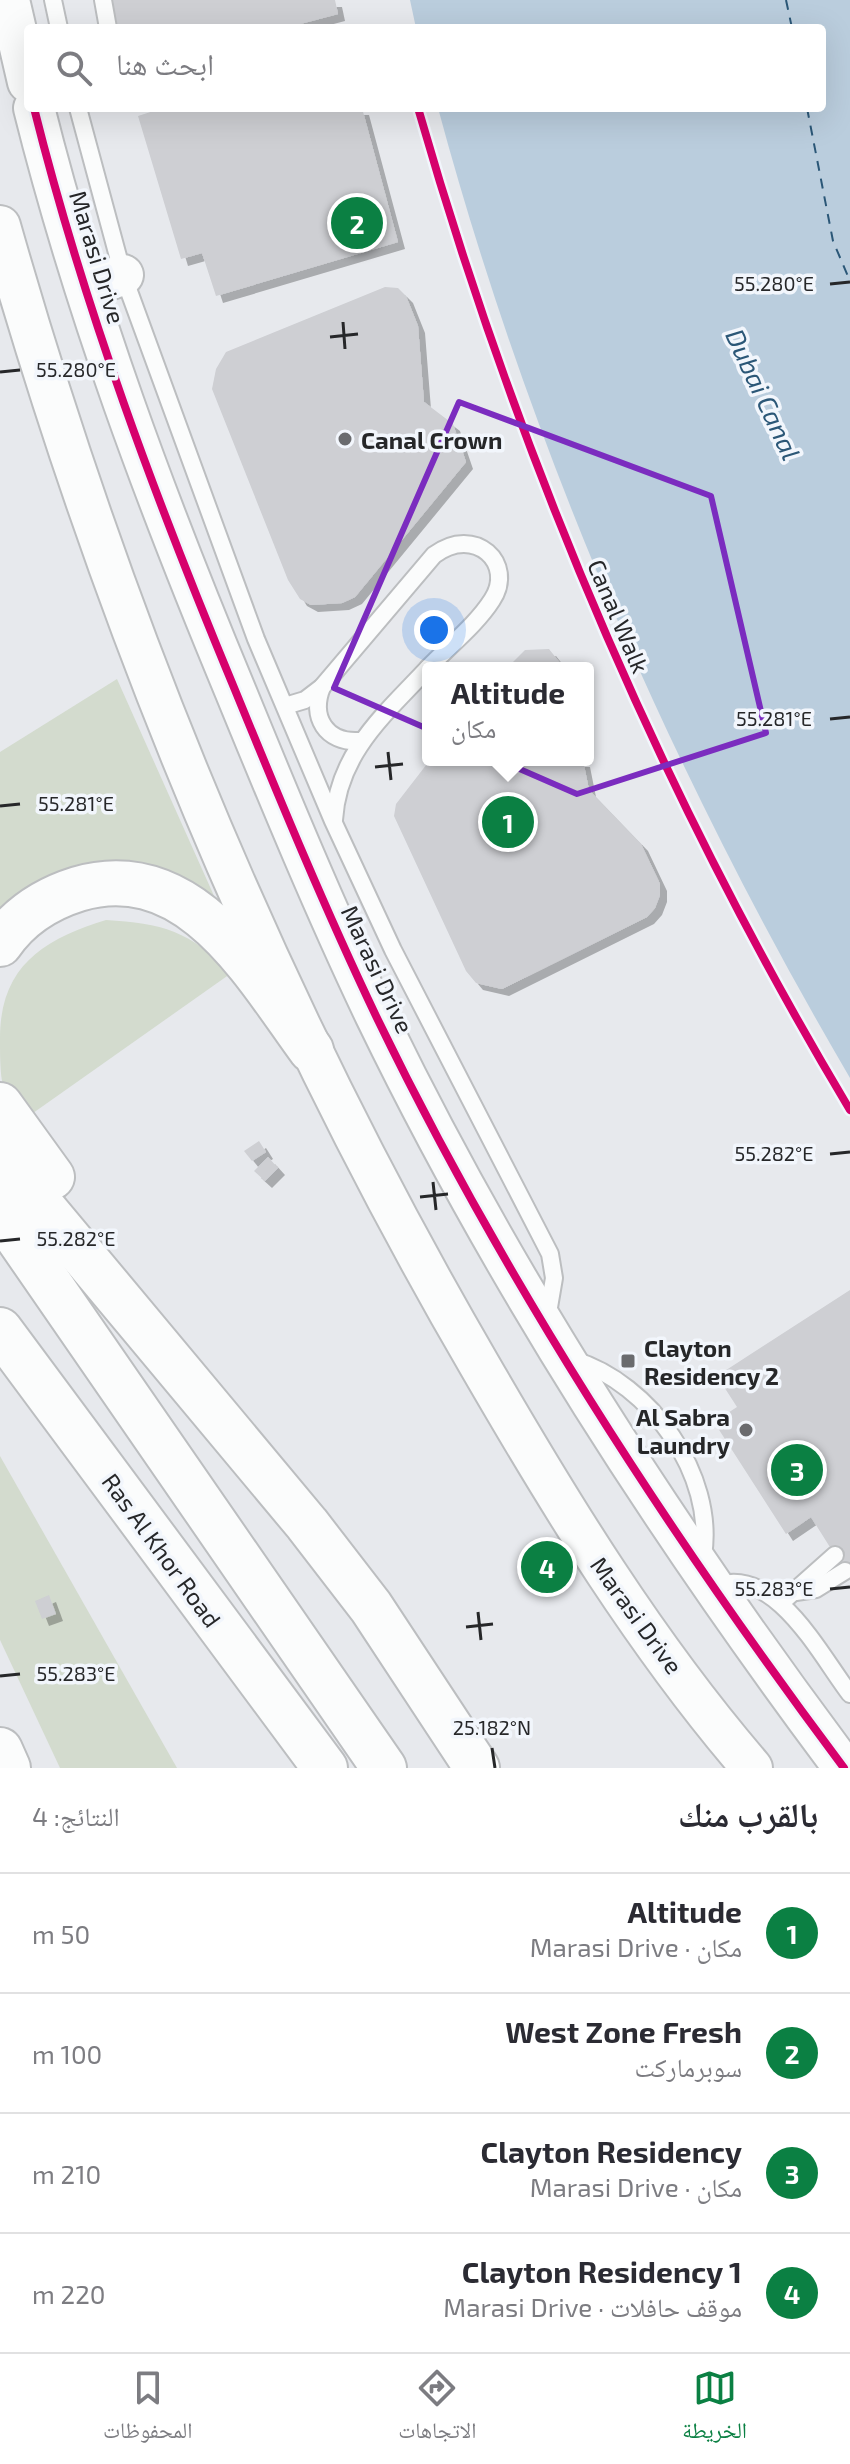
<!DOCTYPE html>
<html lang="ar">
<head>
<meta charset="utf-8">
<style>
	body { margin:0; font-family:"Exo 2","Noto Naskh Arabic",sans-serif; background:#f2f2f3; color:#2b2b33; direction:rtl }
	.you { position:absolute; left:434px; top:630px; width:28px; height:28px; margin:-20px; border:6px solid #fff; border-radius:50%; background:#1a73e8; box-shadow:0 0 0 12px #1a73e833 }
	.badge { display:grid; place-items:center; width:52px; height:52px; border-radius:50%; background:#0b8043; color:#fff; font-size:26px; font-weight:700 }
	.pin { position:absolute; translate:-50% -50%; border:4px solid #fff; box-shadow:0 2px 8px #0006 }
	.popup { position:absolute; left:422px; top:662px; width:172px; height:104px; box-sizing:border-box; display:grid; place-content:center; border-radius:8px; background:#fff; filter:drop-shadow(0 2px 6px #0005); font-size:26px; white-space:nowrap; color:#7c7c81 }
	.popup b { font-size:30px; color:#2b2b33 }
	.popup::after { content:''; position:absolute; left:50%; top:100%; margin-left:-16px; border:16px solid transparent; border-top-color:#fff }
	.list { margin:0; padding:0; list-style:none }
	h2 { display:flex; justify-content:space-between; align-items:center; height:104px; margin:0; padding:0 32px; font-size:34px }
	h2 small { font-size:26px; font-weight:400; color:#7c7c81 }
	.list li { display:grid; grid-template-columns:52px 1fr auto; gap:24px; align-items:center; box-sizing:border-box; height:120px; padding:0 32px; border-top:2px solid #e1e1e2 }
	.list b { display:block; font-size:30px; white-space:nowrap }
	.list p { margin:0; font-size:26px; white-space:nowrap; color:#7c7c81 }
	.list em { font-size:26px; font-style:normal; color:#7c7c81 }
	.icon { flex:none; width:44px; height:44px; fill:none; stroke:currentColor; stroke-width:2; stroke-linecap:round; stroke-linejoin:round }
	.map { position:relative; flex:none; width:850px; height:1768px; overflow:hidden; direction:ltr }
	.search { position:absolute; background:#fff; box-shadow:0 8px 32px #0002; left:24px; right:24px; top:24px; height:88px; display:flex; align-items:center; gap:20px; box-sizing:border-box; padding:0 28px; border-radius:8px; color:#7c7c81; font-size:30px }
	.sheet { height:584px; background:#fff }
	nav { display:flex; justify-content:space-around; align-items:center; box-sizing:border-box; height:112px; border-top:2px solid #e1e1e2; background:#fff; font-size:22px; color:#7c7c81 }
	nav a { display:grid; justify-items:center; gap:4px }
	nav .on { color:#0b8043 }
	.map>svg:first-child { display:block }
	.green { fill:#d3dbce }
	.water { fill:#bacddd }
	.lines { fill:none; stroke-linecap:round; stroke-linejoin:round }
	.ferry { stroke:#2b5777; stroke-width:2; stroke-dasharray:10 8; stroke-linecap:butt }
	.building { fill:#cecfd3; filter:url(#shadow) }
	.service-casing { stroke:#bcbec0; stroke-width:20 }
	.tertiary-casing { stroke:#bcbec0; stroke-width:44 }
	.motorway-casing { stroke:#bcbec0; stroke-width:48 }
	.service { stroke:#fbfcfc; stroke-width:16 }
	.tertiary { stroke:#fbfcfc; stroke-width:40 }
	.motorway { stroke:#fbfcfc; stroke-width:44 }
	.cycleway-casing { stroke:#f2f6fc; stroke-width:13 }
	.cycleway { stroke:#d6006c; stroke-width:8 }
	.marked { fill:none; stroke:#7b2cbf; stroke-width:6; stroke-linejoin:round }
	.ticks { fill:none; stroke:#262729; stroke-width:3 }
	.poi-dot { fill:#6a6b6e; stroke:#f2f6fc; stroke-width:3 }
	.labels { text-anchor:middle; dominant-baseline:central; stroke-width:7; stroke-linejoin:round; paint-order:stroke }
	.street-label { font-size:24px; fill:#262729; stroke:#f2f6fc }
	.poi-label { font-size:24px; font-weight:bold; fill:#262729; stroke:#f2f6fc; text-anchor:start }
	.water-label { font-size:26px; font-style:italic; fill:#2b5777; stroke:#f2f6fc }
	.ticks-label { font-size:20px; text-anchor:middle; fill:#262729; stroke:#f2f6fc; stroke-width:7; stroke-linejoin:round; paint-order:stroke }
</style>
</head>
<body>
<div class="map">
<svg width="850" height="1768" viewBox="0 0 850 1768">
	<defs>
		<filter id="shadow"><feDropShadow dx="7" dy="7" stdDeviation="0" flood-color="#0004"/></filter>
	</defs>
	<rect width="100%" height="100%" fill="#e7e9ed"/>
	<g class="green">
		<path d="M117,679l102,228 -54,-25 -165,34v-164z"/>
		<path d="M106,920c55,3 86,11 124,54l-204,144c-8,-11 -19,-24 -24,-37 -2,-12 -2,-30 -2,-43 0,-72 44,-99 106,-118z"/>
		<path d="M0,1456l177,312h-117l-60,-128z"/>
	</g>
	<path class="water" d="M410,0h440v1078c-178,-304 -320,-629 -412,-970h384v-80h-406z"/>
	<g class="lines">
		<g class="ferry">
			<path d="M786,0l6,28"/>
			<path d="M807,108l26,133 17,40"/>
		</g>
	</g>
	<g class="building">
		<path d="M112,0h223l3,14 -53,14h-167z"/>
		<path d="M163,108h199l36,134 -182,54 -14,-43 -21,6 -43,-143z"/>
		<path d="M385,287l13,1 8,8 12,30 6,76 29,22 13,38 -111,135 -13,6 -31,2 -11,-6 -12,-19 -76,-191 4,-20 10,-17z"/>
		<path d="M549,649l15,19h-57l18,-18z"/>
		<path d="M430,760h153l6,30 52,54 19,40v11l-5,13 -8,9 -145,72 -26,-6 -10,-12 -72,-155 2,-12z"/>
		<path d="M259,1141l7,11 -14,9 -8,-10z"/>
		<path d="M268,1157l10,11 -13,13 -11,-10z"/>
		<path d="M850,1290v289l-39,-62 -25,17 -72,-112 23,-15 -20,-31z"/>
		<path d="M49,1595l7,19 -14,5 -7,-18z"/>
	</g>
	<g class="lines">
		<defs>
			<g id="service">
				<path d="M53,0l6,28"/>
				<path d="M103,0l5,28"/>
				<path d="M78,108l45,167 133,364 77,182 60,129 157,304 4,24 -7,41"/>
				<path d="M322,687c-12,30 4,56 37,54"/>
				<path d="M285,706l20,-6 17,-13 112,-132c41,-31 82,9 58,45 -16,25 -43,46 -64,68"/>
				<path d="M334,820c4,-67 51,-106 94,-152"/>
				<path d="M574,1360c76,23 142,115 129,196"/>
				<path d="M716,1586c59,-21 104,69 134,108"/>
				<path d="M796,1592l20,-3 29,-18"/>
				<path d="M781,1603l54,-48"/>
			</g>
			<g id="tertiary">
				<path d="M9,0l19,82"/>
				<path d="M34,108c50,200 122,392 201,582 45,110 90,219 141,326 128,265 292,517 468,752"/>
				<path d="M0,226c113,398 272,783 480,1140 81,140 166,279 272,402"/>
				<path d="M86,287l37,-12"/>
			</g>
			<g id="motorway">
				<path d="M0,944c19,-28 46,-45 78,-55 113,-33 177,85 233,161"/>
				<path d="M0,1105l52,72"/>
				<path d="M0,1156l307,368 64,83 106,161"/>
				<path d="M0,1212l384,556"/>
				<path d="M0,1330l325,438"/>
				<path d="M0,1750l8,18"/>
			</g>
		</defs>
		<use href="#service" class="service-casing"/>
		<use href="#tertiary" class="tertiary-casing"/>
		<use href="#motorway" class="motorway-casing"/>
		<use href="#service" class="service"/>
		<use href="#tertiary" class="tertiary"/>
		<use href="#motorway" class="motorway"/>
		<defs>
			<g id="cycleway">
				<path d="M34,108c50,200 122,392 201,582 45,110 90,219 141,326 128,265 292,517 468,752"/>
				<path d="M418,108c101,352 244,688 432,1002"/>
			</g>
		</defs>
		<use href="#cycleway" class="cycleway-casing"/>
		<use href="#cycleway" class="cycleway"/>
	</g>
	<path class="marked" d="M459,402l252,94 55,237 -189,61 -243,-106z"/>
	<path class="ticks" d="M830,284l20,-2M343,322l2,27M330,337l28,-3M0,372l20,-2M830,719l20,-2M388,752l3,28M375,767l28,-3M0,806l20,-2M830,1154l20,-2M433,1182l3,28M420,1197l28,-3M0,1241l20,-2M830,1589l20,-2M478,1612l3,28M466,1627l27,-3M0,1676l20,-2M492,1748l3,20"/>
	<g class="poi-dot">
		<circle cx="345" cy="439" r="8"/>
		<rect x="620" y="1353" width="16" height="16" rx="4"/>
		<circle cx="746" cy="1430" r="8"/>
	</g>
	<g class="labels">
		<g class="street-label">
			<text transform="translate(98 257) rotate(73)">Marasi Drive</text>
			<text transform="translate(619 616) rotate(67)">Canal Walk</text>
			<text transform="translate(378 969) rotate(65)">Marasi Drive</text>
			<text transform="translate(162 1550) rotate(54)">Ras Al Khor Road</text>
			<text transform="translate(637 1615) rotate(54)">Marasi Drive</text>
		</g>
		<g class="poi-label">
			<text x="361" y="439">Canal Crown</text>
			<text x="644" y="1347">Clayton<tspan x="644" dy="28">Residency 2</tspan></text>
			<text x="730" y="1416" text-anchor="end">Al Sabra<tspan x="730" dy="28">Laundry</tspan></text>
		</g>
		<g class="water-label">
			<text transform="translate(764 394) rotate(65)">Dubai Canal</text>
		</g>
	</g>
	<g class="ticks-label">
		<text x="774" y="291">55.280°E</text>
		<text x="76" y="377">55.280°E</text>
		<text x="774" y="726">55.281°E</text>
		<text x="76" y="811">55.281°E</text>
		<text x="774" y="1161">55.282°E</text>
		<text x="76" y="1246">55.282°E</text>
		<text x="774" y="1596">55.283°E</text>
		<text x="76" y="1681">55.283°E</text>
		<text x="492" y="1735">25.182°N</text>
	</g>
</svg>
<div class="you"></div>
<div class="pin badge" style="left:508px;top:822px">1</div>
<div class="popup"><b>Altitude</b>مكان</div>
<div class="pin badge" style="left:357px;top:223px">2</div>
<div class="pin badge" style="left:797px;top:1470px">3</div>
<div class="pin badge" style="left:547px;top:1567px">4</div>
<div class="search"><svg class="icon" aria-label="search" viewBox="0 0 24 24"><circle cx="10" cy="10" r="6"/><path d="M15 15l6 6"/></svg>ابحث هنا</div>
</div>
<section class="sheet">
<h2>بالقرب منك<small>النتائج: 4</small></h2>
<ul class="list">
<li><span class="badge">1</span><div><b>Altitude</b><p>مكان · Marasi Drive</p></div><em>50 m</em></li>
<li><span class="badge">2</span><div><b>West Zone Fresh</b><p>سوبرماركت</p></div><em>100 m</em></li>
<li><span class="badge">3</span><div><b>Clayton Residency</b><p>مكان · Marasi Drive</p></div><em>210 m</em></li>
<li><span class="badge">4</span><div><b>Clayton Residency 1</b><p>موقف حافلات · Marasi Drive</p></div><em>220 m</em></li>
</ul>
</section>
<nav>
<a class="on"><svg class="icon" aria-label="map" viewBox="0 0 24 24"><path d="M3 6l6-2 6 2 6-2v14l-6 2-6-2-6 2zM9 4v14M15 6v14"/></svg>الخريطة</a>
<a><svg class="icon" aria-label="directions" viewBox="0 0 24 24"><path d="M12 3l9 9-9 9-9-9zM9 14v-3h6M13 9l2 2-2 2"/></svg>الاتجاهات</a>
<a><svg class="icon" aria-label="saved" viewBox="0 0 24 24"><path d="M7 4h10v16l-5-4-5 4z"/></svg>المحفوظات</a>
</nav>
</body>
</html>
